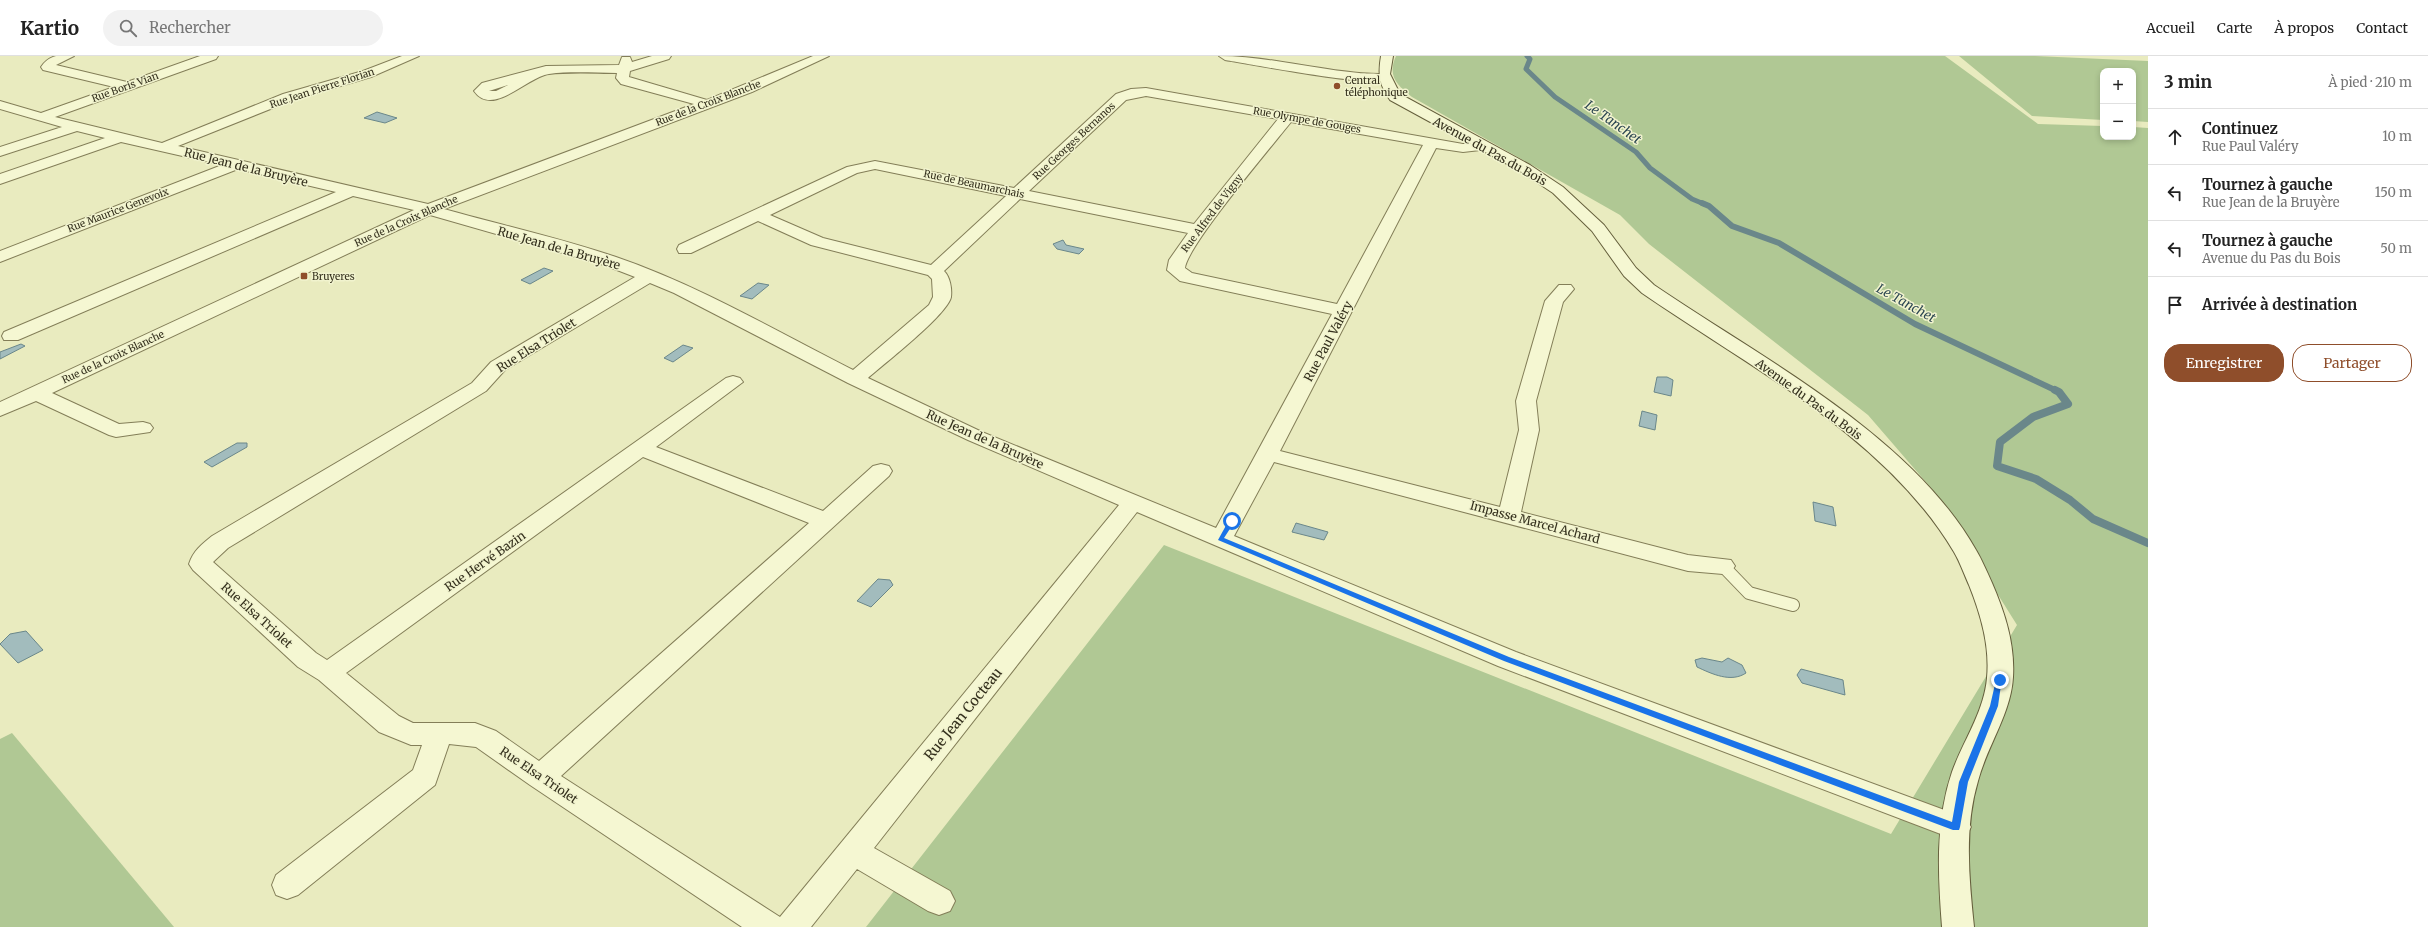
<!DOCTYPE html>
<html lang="fr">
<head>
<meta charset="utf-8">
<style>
	body { margin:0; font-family:Merriweather,serif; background:#f2f2f2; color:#222 }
	.controls { position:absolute; right:12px; top:12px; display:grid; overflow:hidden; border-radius:8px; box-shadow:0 2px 6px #0003 }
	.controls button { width:36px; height:36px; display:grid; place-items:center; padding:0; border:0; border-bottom:1px solid #e0e0e0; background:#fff; color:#222; font:20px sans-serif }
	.stop { position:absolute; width:12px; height:12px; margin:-9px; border:3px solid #1a73e8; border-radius:50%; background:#fff }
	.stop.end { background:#1a73e8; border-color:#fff; box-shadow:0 1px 4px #0008 }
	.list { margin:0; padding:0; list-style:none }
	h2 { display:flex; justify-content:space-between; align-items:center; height:52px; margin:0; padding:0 16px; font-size:17px }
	h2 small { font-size:13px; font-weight:400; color:#767676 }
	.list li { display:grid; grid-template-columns:26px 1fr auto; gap:12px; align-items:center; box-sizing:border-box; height:56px; padding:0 16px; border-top:1px solid #e0e0e0 }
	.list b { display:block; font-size:15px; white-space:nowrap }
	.list p { margin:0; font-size:13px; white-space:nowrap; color:#767676 }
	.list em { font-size:13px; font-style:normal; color:#767676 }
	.actions { display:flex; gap:8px; padding:12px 16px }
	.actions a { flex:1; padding:9px 0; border:1px solid #8f4e2b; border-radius:16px; text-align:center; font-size:14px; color:#8f4e2b }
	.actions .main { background:#8f4e2b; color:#fff }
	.icon { flex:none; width:22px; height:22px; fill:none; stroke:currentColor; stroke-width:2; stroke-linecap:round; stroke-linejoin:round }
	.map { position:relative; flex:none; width:2148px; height:871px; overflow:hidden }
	header { display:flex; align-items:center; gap:24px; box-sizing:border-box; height:56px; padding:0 20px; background:#fff; border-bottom:1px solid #e0e0e0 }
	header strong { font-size:19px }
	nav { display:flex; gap:22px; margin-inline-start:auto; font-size:14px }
	.search { width:280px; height:36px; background:#f2f2f2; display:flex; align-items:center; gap:10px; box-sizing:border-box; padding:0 14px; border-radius:22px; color:#767676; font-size:15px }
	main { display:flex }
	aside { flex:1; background:#fff }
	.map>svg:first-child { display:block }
	.green { fill:#b0c894 }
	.water { fill:#a2bcbd; stroke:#6a878a }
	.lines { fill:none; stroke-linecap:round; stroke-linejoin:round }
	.stream-far2 { stroke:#6a878a; stroke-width:5 }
	.stream-far1 { stroke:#6a878a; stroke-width:6 }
	.stream { stroke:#6a878a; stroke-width:8 }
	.lane-casing { stroke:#837e58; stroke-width:14 }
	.street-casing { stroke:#837e58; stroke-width:2 }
	.secondary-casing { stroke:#655f3c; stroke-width:2 }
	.lane { stroke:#f5f7d2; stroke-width:12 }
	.street { fill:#f5f7d2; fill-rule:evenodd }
	.secondary { fill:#f5f7d2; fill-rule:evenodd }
	.route { fill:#1a73e8 }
	.poi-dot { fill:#8f4e2b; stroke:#f1f3ce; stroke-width:1.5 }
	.labels { text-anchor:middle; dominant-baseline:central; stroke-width:3; stroke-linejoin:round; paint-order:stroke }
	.far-poi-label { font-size:10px; fill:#332f1c; stroke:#f1f3ce; text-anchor:start }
	.far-street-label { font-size:10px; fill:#332f1c; stroke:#f1f3ce }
	.street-label { font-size:12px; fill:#332f1c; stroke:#f1f3ce }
	.water-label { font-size:13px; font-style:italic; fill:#2c4752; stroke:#f1f3ce }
	.near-street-label { font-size:14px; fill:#332f1c; stroke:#f1f3ce }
</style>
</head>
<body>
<header>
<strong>Kartio</strong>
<div class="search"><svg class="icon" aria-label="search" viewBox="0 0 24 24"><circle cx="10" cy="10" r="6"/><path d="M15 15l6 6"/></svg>Rechercher</div>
<nav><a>Accueil</a><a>Carte</a><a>À propos</a><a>Contact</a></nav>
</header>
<main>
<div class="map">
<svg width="2148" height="871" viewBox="0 0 2148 871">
	<rect width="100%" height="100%" fill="#e9ebbf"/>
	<g class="green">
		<path d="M1396,0h549l93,68 65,2v11h30v-10l15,1v799h-1282l298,-382 727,289 126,-209 -86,-137 -63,-73 -219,-171 -29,-29 -208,-118c-15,-12 -25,-21 -16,-41z"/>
		<path d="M1959,0h76l113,5v61l-15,-1v-50h-30v49l-71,-4z"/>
		<path d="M12,677l162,194h-174v-188z"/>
	</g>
	<g class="water">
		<path d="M377,56l20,6 -12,5 -21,-5z"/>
		<path d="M1063,184l3,5 18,4 -5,5 -22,-5 -4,-5z"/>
		<path d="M544,212l9,3 -23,13 -9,-4z"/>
		<path d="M758,227l11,2 -17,14 -12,-3z"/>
		<path d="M21,288l4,2 -25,13v-7z"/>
		<path d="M683,289l10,3 -20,14 -9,-4z"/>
		<path d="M1657,321h10l6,3 -2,16 -17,-4z"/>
		<path d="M1642,355l15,4 -2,15 -16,-4z"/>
		<path d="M237,387h10v4l-35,20 -8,-5z"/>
		<path d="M1813,446l20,5 3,19 -21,-5z"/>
		<path d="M1296,467l32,9 -4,8 -32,-8z"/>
		<path d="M878,523l12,1 3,5 -22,22 -14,-6z"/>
		<path d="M26,575l17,19 -25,13 -18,-19 10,-10z"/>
		<path d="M1702,602l20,4 6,-4 14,7 4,8c-15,10 -34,1 -49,-6l-2,-7z"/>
		<path d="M1801,613l42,11 2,15 -43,-12 -5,-8z"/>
	</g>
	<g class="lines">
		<path class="stream-far2" d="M1527,0l3,3 -4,10 29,28 81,55 14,16 42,31 12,5"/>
		<path class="stream-far1" d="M1702,147l7,3 23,20 47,17 136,81 142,67"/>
		<path class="stream" d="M2055,334l4,2 9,12 -35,13 -33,25 -3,24 39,13 34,21 23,19 55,24"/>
		<defs>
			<path id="lane" d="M1723,510l26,27 44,12"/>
			<g id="street">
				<path d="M56,0h18l-18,9 71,17 73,-26h18l-2,3 -161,58 107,26 121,-49 80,-23 39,-15h17l-48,21 -78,23 -115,46 250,58 266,-100 -73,-20 -5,-6 1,-5c-22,0 -46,-2 -68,1 -21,2 -56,44 -75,17l8,-8 64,-17 73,-1 3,-8h8l2,5 20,-6h19l-2,3 -39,12 -1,6 78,23 106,-44h16l-77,36 -308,117c57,16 116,29 172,48 82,28 160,74 237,113l76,-65 4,-8 -1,-18 -4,-4 -117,-30 -53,-24 -67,32h-12l-2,-4 2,-4 168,-78 28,-6 139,27 102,-94 15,-5 15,-1 317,56 26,-1 2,3 -2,3 -26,3 -27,-4 -156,303 220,56 19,-77 -3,-29 29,-100 14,-16h12l3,4 -11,13 -27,99 3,29 -18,82 167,43 43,5 4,6 -4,6 -8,2 -35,-3 -414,-109 -40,74 282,116 450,166 5,9 -5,9 -10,4 -10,-4 -448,-170 -361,-154 -263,336 76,43 5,10 -5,10 -11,4 -11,-4 -71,-42 -46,58h-69l-212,-142 -54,-38 -27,-3 -14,41 -137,110 -11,4 -11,-4 -4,-10 4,-10 137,-105 9,-25h-11l-32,-13 -60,-52 -21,-13 -105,-97 -4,-6c4,-13 13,-20 23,-28l260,-153 19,-21 144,-85 -31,-12 -174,-50 -378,178 67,31 24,-2 7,2 3,4 -3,4 -34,5 -7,-2 -73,-34 -36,15v-14l414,-192 -61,-14 -335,144h-14l-2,-4 2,-4 332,-140 -98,-23 -238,93v-11l222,-86 -101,-23 -121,42v-10l105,-36 -28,-7 -77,25v-9l62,-20 -62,-18v-8l41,12 73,-26 -71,-17 -2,-3c4,-6 8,-9 15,-11zM508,29l-12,6h-7zM1146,40l132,23 -84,105 -165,-33 97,-91zM1291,66l132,23 -86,159 -145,-31 -7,-5c2,-22 87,-122 106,-146zM875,113l131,27 -75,69 -108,-27 -53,-23 87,-42zM1020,143l168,34 -19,27 -2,10 13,11 152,33 -116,214 -234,-96 -114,-54c16,-14 80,-64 83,-81 1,-9 -1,-20 -7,-26zM650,227l24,10 174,90 120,57 151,65 -339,412 -219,-141 328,-300 3,-5 -3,-5 -8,-2 -8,2 -50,45 -167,-64 87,-65 -3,-4 -7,-2 -7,2 -399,282 -11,-7 -103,-91 15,-14 258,-157 19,-21zM643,401l166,66 -270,238 -43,-30 -21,-8h-62l-14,-7 -53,-43z"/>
				<path d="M1219,0c47,0 93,13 140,17 8,1 27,-1 32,6 -7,11 -146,-16 -166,-19z"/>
			</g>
			<path id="secondary" d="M1381,0h12l-3,18 10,20 130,71 33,22 41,38 32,43 18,17c107,73 257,150 322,265 6,10 11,22 16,33 13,30 23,61 21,94 -2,37 -26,69 -35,104 -14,47 -9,98 -4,146h-32c-4,-52 -7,-105 10,-155 11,-31 32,-60 35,-94 3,-32 -6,-63 -18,-93 -5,-11 -9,-23 -15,-33 -68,-115 -205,-185 -312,-259l-18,-17 -32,-45 -39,-38 -33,-22 -130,-71c-11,-15 -12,-26 -9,-44z"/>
		</defs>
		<use href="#lane" class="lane-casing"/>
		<use href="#street" class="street-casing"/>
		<use href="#secondary" class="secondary-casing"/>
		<use href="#lane" class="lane"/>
		<use href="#street" class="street"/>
		<use href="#secondary" class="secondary"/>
	</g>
	<path class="route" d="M1229,464l6,1 -11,17 285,119 443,165 7,-40 31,-76 6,-26 6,-2 -4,28 -30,76 -8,45 -1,3h-6l-449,-169 -286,-121z"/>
	<g class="poi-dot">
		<circle cx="1337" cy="30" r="4"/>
		<rect x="300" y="216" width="8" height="8" rx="2"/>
	</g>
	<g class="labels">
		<g class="far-poi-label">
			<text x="1345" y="24">Central<tspan x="1345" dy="12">téléphonique</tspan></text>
			<text x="312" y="220">Bruyeres</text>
		</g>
		<g class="far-street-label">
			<text transform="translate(125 31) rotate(-20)">Rue Boris Vian</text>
			<text transform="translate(322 32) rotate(-18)">Rue Jean Pierre Florian</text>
			<text transform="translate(708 47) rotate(-21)">Rue de la Croix Blanche</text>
			<text transform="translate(1307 64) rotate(10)">Rue Olympe de Gouges</text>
			<text transform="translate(1074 85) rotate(-43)">Rue Georges Bernanos</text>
			<text transform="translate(974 128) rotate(12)">Rue de Beaumarchais</text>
			<text transform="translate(118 154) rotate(-21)">Rue Maurice Genevoix</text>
			<text transform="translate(1212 157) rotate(-53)">Rue Alfred de Vigny</text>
			<text transform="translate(406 165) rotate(-24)">Rue de la Croix Blanche</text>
			<text transform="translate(113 301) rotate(-25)">Rue de la Croix Blanche</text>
		</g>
		<g class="street-label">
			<text transform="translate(1490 95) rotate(29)">Avenue du Pas du Bois</text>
			<text transform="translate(246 111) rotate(14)">Rue Jean de la Bruyère</text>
			<text transform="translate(559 192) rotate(16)">Rue Jean de la Bruyère</text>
			<text transform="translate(1328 285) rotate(-62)">Rue Paul Valéry</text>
			<text transform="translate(536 289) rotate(-32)">Rue Elsa Triolet</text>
			<text transform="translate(1809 343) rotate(36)">Avenue du Pas du Bois</text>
			<text transform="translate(985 383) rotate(24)">Rue Jean de la Bruyère</text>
			<text transform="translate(1535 466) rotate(15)">Impasse Marcel Achard</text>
			<text transform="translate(485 505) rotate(-35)">Rue Hervé Bazin</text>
			<text transform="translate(257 559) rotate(42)">Rue Elsa Triolet</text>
			<text transform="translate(539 719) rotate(34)">Rue Elsa Triolet</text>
		</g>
		<g class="water-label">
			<text transform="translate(1613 66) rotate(35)">Le Tanchet</text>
			<text transform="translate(1906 247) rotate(29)">Le Tanchet</text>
		</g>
		<g class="near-street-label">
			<text transform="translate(963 658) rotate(-51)">Rue Jean Cocteau</text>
		</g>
	</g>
</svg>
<div class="controls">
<button>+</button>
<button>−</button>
</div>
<div class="stop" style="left:1232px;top:465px"></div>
<div class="stop end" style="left:2000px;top:624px"></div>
</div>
<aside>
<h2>3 min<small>À pied · 210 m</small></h2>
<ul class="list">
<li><svg class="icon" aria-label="ahead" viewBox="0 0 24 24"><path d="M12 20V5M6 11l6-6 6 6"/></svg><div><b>Continuez</b><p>Rue Paul Valéry</p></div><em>10 m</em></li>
<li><svg class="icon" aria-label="left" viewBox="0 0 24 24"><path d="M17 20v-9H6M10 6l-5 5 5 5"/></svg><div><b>Tournez à gauche</b><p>Rue Jean de la Bruyère</p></div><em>150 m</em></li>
<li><svg class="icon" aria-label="left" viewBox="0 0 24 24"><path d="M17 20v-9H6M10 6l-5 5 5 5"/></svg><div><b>Tournez à gauche</b><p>Avenue du Pas du Bois</p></div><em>50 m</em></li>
<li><svg class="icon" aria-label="arrive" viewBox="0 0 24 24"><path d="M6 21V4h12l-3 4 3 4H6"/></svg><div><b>Arrivée à destination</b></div></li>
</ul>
<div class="actions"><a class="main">Enregistrer</a><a>Partager</a></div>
</aside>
</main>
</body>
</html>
